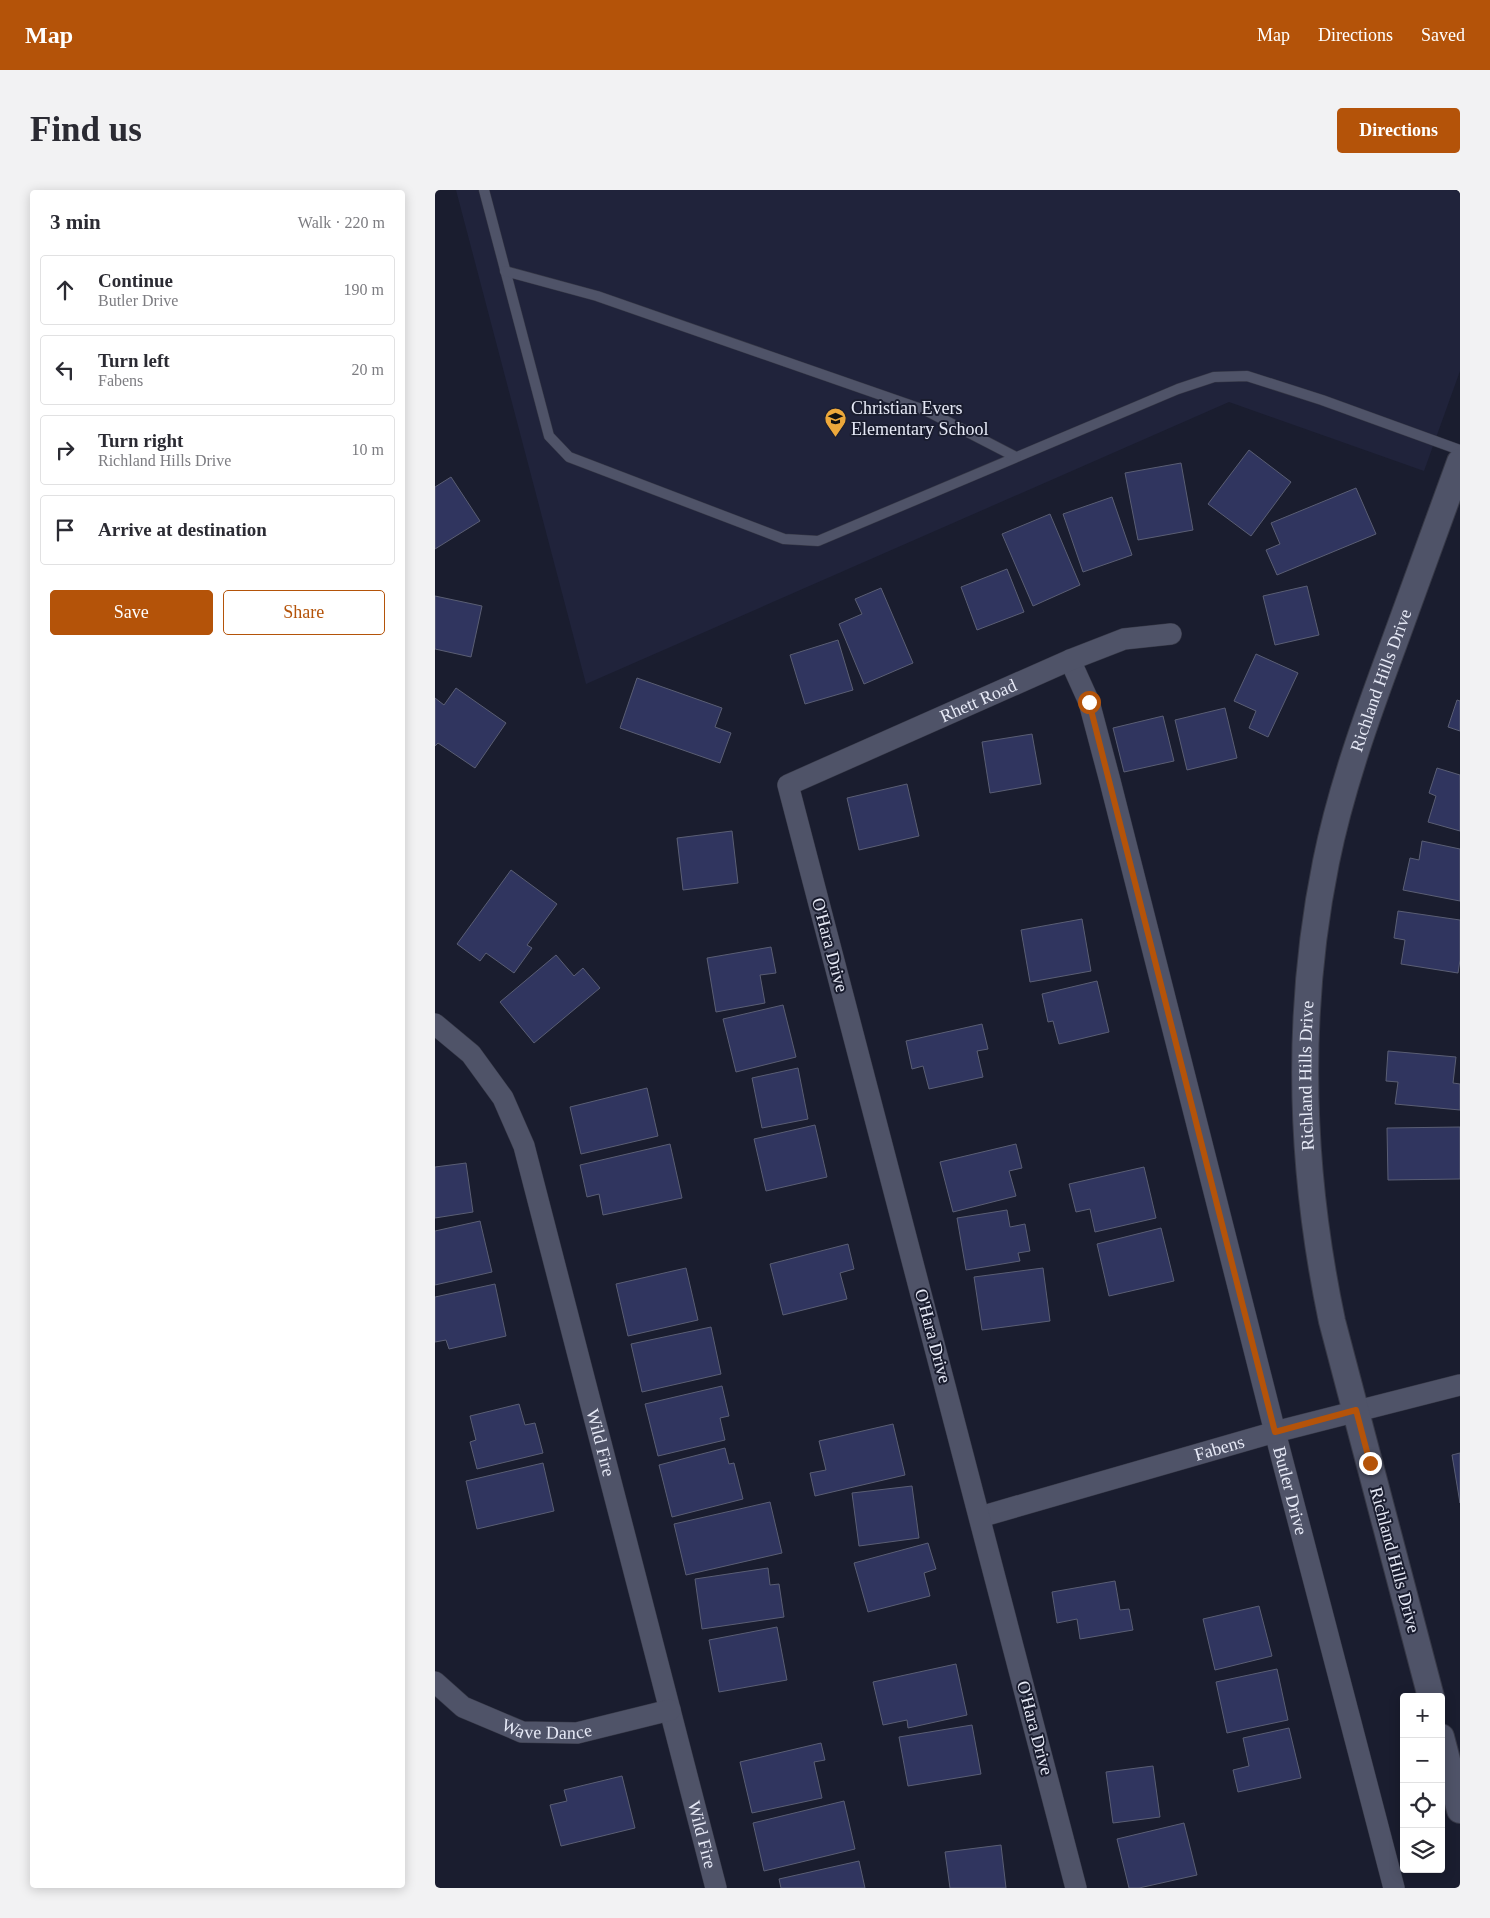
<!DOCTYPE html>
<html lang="en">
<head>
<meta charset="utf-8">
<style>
	body { margin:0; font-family:"Times New Roman",serif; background:#f2f2f3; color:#2b2b33 }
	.controls { position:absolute; right:15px; bottom:15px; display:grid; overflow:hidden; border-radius:5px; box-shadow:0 2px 12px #0003 }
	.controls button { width:45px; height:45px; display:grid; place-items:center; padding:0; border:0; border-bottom:1px solid #e1e1e2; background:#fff; color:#2b2b33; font:25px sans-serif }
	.stop { position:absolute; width:15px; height:15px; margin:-11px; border:4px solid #b45309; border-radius:50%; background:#fff }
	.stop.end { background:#b45309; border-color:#fff; box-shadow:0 1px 5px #0008 }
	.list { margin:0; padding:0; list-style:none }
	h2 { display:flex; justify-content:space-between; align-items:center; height:65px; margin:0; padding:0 20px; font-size:21px }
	h2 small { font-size:16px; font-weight:400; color:#7c7c81 }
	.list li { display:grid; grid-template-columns:32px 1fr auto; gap:15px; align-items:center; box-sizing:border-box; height:70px; margin:0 10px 10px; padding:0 10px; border:1px solid #e1e1e2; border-radius:5px }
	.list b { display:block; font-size:19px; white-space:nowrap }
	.list p { margin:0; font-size:16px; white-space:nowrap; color:#7c7c81 }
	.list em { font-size:16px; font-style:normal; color:#7c7c81 }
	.actions { display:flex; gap:10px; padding:15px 20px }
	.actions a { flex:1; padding:11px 0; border:1px solid #b45309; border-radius:5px; text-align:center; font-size:18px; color:#b45309 }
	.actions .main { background:#b45309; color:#fff }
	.icon { flex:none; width:28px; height:28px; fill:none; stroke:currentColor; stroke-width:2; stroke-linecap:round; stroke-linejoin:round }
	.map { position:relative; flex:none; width:1025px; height:1698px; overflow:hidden; border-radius:5px }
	header { display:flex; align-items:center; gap:30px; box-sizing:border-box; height:70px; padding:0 25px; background:#b45309; color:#fff }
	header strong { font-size:24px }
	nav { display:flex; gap:28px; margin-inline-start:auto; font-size:18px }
	.intro { display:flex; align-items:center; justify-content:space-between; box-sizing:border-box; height:120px; padding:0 30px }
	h1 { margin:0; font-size:35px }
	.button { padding:12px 22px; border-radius:5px; background:#b45309; color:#fff; font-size:18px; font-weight:700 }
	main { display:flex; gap:30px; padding:0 30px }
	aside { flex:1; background:#fff; border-radius:5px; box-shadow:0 2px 12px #0003 }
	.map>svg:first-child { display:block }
	.built { fill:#20233b }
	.building { fill:#30355f; stroke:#5a5e74 }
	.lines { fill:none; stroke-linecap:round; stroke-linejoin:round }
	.service-casing { stroke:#373947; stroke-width:11 }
	.minor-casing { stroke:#373947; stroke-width:22 }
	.tertiary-casing { stroke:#373947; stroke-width:28 }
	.service { stroke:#4f5368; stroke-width:10 }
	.minor { stroke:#4f5368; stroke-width:21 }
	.tertiary { stroke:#4f5368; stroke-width:26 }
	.route { stroke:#b45309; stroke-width:6 }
	.labels { text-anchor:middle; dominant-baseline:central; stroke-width:4; stroke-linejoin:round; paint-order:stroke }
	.poi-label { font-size:18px; fill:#e6e9f6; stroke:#1a1d2f; text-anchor:start }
	.street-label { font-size:18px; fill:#e6e9f6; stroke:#1a1d2f }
</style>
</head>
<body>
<header>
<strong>Map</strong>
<nav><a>Map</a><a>Directions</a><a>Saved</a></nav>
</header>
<div class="intro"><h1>Find us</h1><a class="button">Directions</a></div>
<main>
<aside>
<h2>3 min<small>Walk · 220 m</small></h2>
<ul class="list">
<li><svg class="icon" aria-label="ahead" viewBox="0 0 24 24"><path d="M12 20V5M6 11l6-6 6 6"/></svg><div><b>Continue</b><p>Butler Drive</p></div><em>190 m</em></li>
<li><svg class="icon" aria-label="left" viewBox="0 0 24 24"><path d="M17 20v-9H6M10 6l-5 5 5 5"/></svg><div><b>Turn left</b><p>Fabens</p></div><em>20 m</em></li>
<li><svg class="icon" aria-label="right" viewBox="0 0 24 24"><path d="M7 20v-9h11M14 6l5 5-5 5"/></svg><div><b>Turn right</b><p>Richland Hills Drive</p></div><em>10 m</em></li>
<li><svg class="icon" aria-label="arrive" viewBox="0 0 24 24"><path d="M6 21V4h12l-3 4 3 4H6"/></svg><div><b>Arrive at destination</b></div></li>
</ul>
<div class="actions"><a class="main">Save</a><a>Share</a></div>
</aside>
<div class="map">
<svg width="1025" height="1698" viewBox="0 0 1025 1698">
	<rect width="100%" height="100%" fill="#1a1d2f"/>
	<path class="built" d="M21,0h1004v181l-36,100 -195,-69 -643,282z"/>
	<g class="building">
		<path d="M814,260l42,32 -40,54 -43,-32z"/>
		<path d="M746,273l12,67 -55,10 -13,-67z"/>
		<path d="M16,287l29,44 -45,28v-62z"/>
		<path d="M921,298l20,46 -99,41 -11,-25 14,-6 -9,-21z"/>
		<path d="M677,307l20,58 -49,17 -20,-58z"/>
		<path d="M615,324l30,71 -47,21 -31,-72z"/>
		<path d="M572,379l17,43 -47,18 -16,-43z"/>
		<path d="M872,396l12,49 -44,10 -12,-49z"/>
		<path d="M446,398l32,75 -49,21 -25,-60 23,-10 -7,-15z"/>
		<path d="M0,406l47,10 -11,51 -36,-8z"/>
		<path d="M403,450l15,50 -48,14 -15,-49z"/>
		<path d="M821,464l42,19 -30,64 -19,-9 7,-17 -22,-10z"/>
		<path d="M202,488l85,30 -7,19 16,6 -11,30 -100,-35z"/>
		<path d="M21,498l50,35 -31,45 -37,-25 -3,3v-48l9,7z"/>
		<path d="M1022,510l3,1v30l-12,-4z"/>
		<path d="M790,518l12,50 -50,12 -12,-50z"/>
		<path d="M728,526l11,45 -50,11 -11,-44z"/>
		<path d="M597,544l9,50 -51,9 -8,-51z"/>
		<path d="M1002,578l23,7v56l-32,-9 8,-26 -7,-3z"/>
		<path d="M472,594l12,52 -60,14 -12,-52z"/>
		<path d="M297,641l6,52 -55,7 -6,-52z"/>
		<path d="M987,651l38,8v52l-57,-11 7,-32 9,2z"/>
		<path d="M76,680l46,34 -30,41 5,3 -18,25 -28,-20 -6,8 -23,-17z"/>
		<path d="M963,721l62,9v40l-2,13 -57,-9 4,-24 -11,-2z"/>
		<path d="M647,729l9,52 -61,11 -9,-52z"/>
		<path d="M336,757l5,26 -16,2 5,28 -49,9 -9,-54z"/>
		<path d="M121,765l18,21 9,-8 17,20 -66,55 -34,-41z"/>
		<path d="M662,791l12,51 -50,12 -6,-23 -5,1 -6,-28z"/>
		<path d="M348,815l13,52 -60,15 -13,-53z"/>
		<path d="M547,834l6,25 -11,2 6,26 -54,12 -6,-23 -11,3 -6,-28z"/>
		<path d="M953,861l68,6 -3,26 7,1v26l-65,-6 3,-22 -12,-1z"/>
		<path d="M363,878l10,51 -46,9 -10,-50z"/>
		<path d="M212,898l11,48 -77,18 -11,-47z"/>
		<path d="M380,935l12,52 -61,14 -12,-52z"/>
		<path d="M1025,937v52l-72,1 -1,-52z"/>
		<path d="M235,954l12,54 -79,17 -4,-21 -12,3 -7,-32z"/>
		<path d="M581,954l6,24 -13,3 7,25 -63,16 -13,-50z"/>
		<path d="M31,973l7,49 -38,6v-51z"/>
		<path d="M709,977l12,51 -61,14 -5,-23 -14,3 -7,-28z"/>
		<path d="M572,1020l3,17 15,-3 5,27 -12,2 2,8 -54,9 -9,-52z"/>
		<path d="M45,1031l12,51 -57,13v-54z"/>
		<path d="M726,1038l13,53 -65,15 -12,-52z"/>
		<path d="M413,1054l6,25 -14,4 7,26 -64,16 -13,-51z"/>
		<path d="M251,1078l12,52 -70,16 -12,-52z"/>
		<path d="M608,1078l7,53 -68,9 -8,-53z"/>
		<path d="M60,1094l11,52 -57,13 -3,-9 -11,2v-45z"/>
		<path d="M276,1137l10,47 -79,18 -11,-48z"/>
		<path d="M287,1196l7,30 -9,2 5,22 -67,16 -13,-52z"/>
		<path d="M84,1214l6,21 10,-2 8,30 -66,16 -7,-27 6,-2 -6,-24z"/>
		<path d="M458,1234l12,51 -90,21 -5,-23 16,-3 -7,-29z"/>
		<path d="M290,1258l4,16 5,-1 9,36 -71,18 -13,-52z"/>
		<path d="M1025,1263v50l-8,-48z"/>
		<path d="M108,1273l11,48 -77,18 -11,-48z"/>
		<path d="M477,1296l7,52 -60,8 -7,-53z"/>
		<path d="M335,1312l12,51 -96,22 -12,-51z"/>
		<path d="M493,1353l8,26 -12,4 6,23 -62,16 -14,-49z"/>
		<path d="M333,1378l2,17 9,-1 5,33 -82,12 -7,-50z"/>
		<path d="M680,1391l5,29 9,-1 4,21 -53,9 -3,-20 -20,4 -5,-31z"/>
		<path d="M824,1416l13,50 -57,14 -12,-51z"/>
		<path d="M342,1437l10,53 -68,12 -10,-52z"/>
		<path d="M521,1474l11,51 -59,13 -1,-8 -24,5 -10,-43z"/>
		<path d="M842,1479l11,51 -61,13 -11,-51z"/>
		<path d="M537,1535l9,49 -73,12 -9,-49z"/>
		<path d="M854,1538l12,50 -63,14 -5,-22 16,-4 -6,-28z"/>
		<path d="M386,1553l4,17 -11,2 8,36 -70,15 -12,-51z"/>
		<path d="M718,1576l7,51 -47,6 -7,-51z"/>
		<path d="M187,1586l13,52 -74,18 -11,-41 17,-4 -3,-11z"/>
		<path d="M409,1611l11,48 -91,22 -11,-48z"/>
		<path d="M749,1633l13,52 -58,13h-10l-12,-49z"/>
		<path d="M566,1655l5,43h-56l-5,-36z"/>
		<path d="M424,1671l6,27h-84l-2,-9z"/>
	</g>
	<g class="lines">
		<defs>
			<g id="service">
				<path d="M49,0l65,246 20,21 215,82 34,2 360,-152 36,-12 33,-1 75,24 138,50"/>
				<path d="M70,81l92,25 330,115 89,46"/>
			</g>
			<g id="minor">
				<path id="s1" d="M635,470l19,42 21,79 165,651 119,456"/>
				<path id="s2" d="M0,834l36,30 32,44 21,48 192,742"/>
				<path id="s3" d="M545,1327l295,-85 185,-47"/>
				<path id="s4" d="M0,1492l28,25 59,25 55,1 93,-23"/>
				<path id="s5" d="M641,1698l-288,-1103 282,-125 54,-21 47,-5"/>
			</g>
			<g id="tertiary">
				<path id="s6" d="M996,1507l-99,-376c-32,-152 -37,-306 -6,-459 15,-74 41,-146 67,-216 22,-61 45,-123 67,-184"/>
				<path d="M1006,1547l19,73"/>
			</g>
		</defs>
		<use href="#service" class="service-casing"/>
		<use href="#minor" class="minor-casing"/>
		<use href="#tertiary" class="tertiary-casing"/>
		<use href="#service" class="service"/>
		<use href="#minor" class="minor"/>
		<use href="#tertiary" class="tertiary"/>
	</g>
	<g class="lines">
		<path class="route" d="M654,512l186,730 81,-22 14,53"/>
	</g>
	<defs>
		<symbol id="school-pin" viewBox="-11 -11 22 30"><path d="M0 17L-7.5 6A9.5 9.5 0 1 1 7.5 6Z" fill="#eda83b" stroke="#1a1d2f"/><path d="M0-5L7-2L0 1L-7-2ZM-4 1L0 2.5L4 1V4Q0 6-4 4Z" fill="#111"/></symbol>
	</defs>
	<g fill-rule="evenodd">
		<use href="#school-pin" x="388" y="216" width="25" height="34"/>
	</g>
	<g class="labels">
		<g class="poi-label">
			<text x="416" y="218">Christian Evers<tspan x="416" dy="21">Elementary School</tspan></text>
		</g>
		<g class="street-label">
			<text stroke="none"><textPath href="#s6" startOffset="1041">Richland Hills Drive</textPath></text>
			<text stroke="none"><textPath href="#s5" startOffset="1348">Rhett Road</textPath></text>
			<text transform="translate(395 755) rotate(75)">O'Hara Drive</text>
			<text stroke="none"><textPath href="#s6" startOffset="636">Richland Hills Drive</textPath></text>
			<text transform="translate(498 1146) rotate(75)">O'Hara Drive</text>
			<text stroke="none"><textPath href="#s2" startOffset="460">Wild Fire</textPath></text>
			<text stroke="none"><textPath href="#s3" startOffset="249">Fabens</textPath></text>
			<text stroke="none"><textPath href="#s1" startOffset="860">Butler Drive</textPath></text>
			<text transform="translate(960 1370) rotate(75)">Richland Hills Drive</text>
			<text stroke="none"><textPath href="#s4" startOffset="126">Wave Dance</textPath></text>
			<text transform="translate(600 1538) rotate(75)">O'Hara Drive</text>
			<text stroke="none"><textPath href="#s2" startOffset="865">Wild Fire</textPath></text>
		</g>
	</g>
</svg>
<div class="controls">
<button>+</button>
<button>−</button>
<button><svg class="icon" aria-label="locate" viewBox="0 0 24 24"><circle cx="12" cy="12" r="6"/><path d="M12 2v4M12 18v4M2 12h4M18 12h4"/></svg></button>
<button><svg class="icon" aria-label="layers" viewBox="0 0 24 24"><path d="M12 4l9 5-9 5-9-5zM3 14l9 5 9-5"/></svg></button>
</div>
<div class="stop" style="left:654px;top:512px"></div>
<div class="stop end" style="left:935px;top:1273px"></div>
</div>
</main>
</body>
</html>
